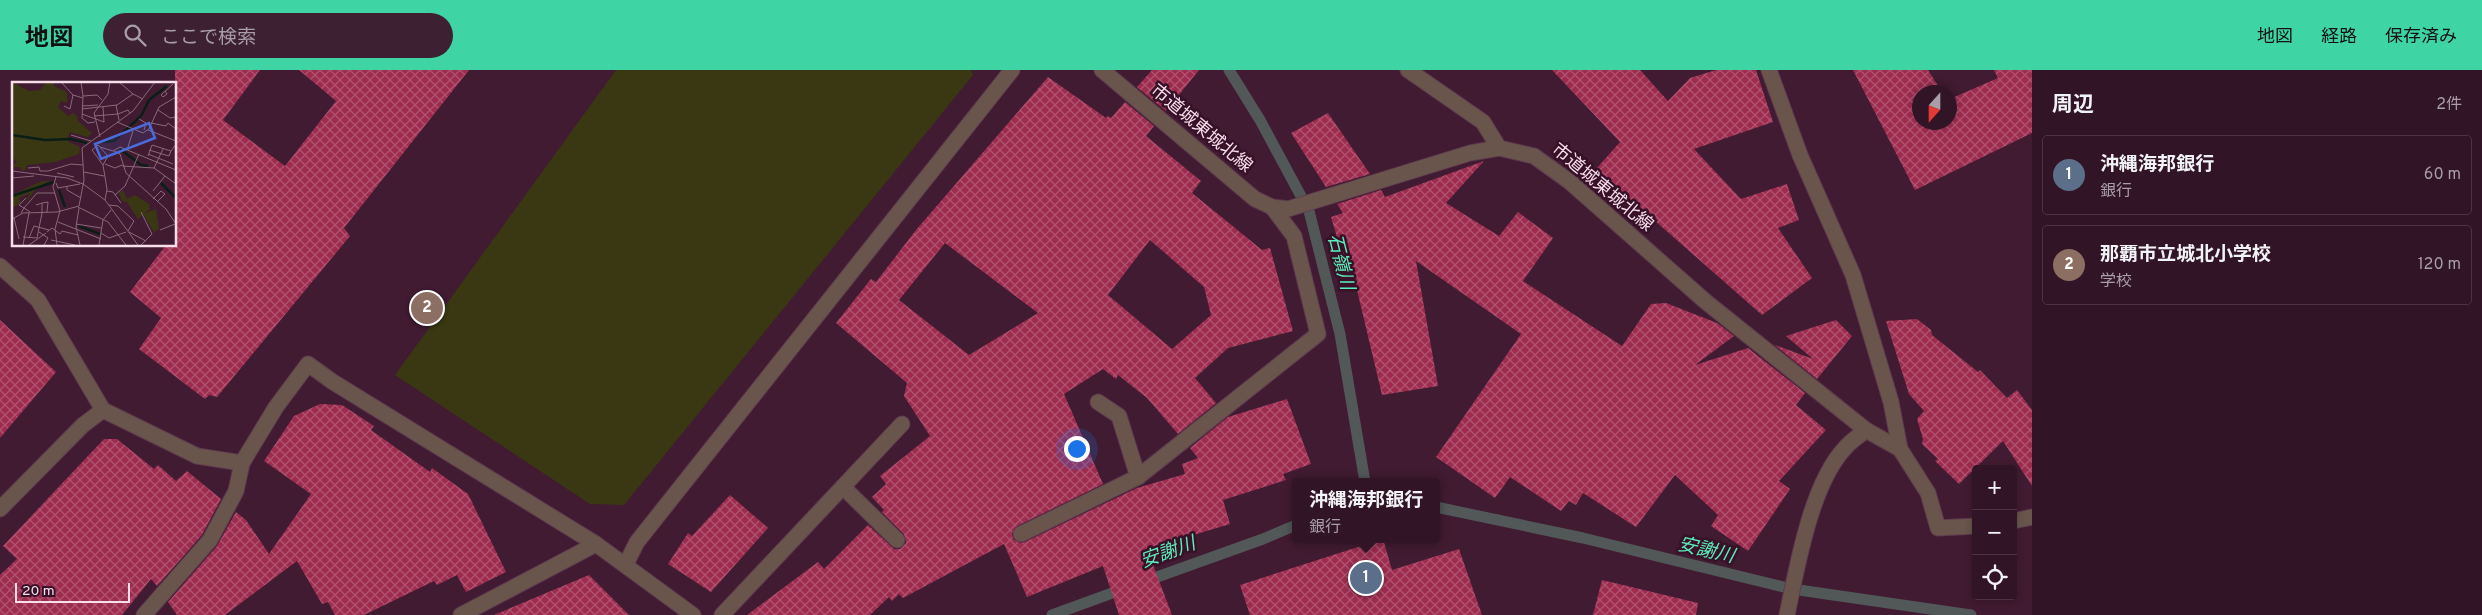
<!DOCTYPE html>
<html lang="ja">
<head>
<meta charset="utf-8">
<style>
	body { margin:0; font-family:Overpass,"Noto Sans JP",sans-serif; background:#3d2132; color:#f1f3f6 }
	.controls { position:absolute; right:15px; bottom:15px; display:grid; overflow:hidden; border-radius:5px; box-shadow:0 2px 8px #0003 }
	.controls button { width:45px; height:45px; display:grid; place-items:center; padding:0; border:0; border-bottom:1px solid #4c3342; background:#311425; color:#f1f3f6; font:25px sans-serif }
	.compass { position:absolute; left:1912px; top:15px; width:45px; height:45px; border-radius:50%; background:#311425; box-shadow:0 2px 8px #0003; rotate:201deg }
	.scale { position:absolute; left:15px; bottom:12px; width:115px; box-sizing:border-box; padding-left:5px; border:2px solid #f8deeb; border-top:0; font-size:14px; line-height:18px; white-space:nowrap; color:#f8deeb; -webkit-text-stroke:4px #361127; paint-order:stroke }
	.you { position:absolute; left:1076px; top:378px; width:18px; height:18px; margin:-12px; border:4px solid #fff; border-radius:50%; background:#1a73e8; box-shadow:0 0 0 8px #1a73e833 }
	.badge { display:grid; place-items:center; width:32px; height:32px; border-radius:50%; background:#3ed4a3; color:#fff; font-size:16px; font-weight:700 }
	.pin { position:absolute; translate:-50% -50%; border:2px solid #fff; box-shadow:0 1px 5px #0006 }
	.popup { position:absolute; left:1292px; top:408px; width:148px; height:65px; box-sizing:border-box; display:grid; place-content:center; border-radius:5px; background:#311425; filter:drop-shadow(0 1px 4px #0005); font-size:16px; white-space:nowrap; color:#a89ea7 }
	.popup b { font-size:19px; color:#f1f3f6 }
	.popup::after { content:''; position:absolute; left:50%; top:100%; margin-left:-10px; border:10px solid transparent; border-top-color:#311425 }
	.list { margin:0; padding:0; list-style:none }
	h2 { display:flex; justify-content:space-between; align-items:center; height:65px; margin:0; padding:0 20px; font-size:21px }
	h2 small { font-size:16px; font-weight:400; color:#a89ea7 }
	.list li { display:grid; grid-template-columns:32px 1fr auto; gap:15px; align-items:center; box-sizing:border-box; height:80px; margin:0 10px 10px; padding:0 10px; border:1px solid #4c3342; border-radius:5px }
	.list b { display:block; font-size:19px; white-space:nowrap }
	.list p { margin:0; font-size:16px; white-space:nowrap; color:#a89ea7 }
	.list em { font-size:16px; font-style:normal; color:#a89ea7 }
	.icon { flex:none; width:28px; height:28px; fill:none; stroke:currentColor; stroke-width:2; stroke-linecap:round; stroke-linejoin:round }
	.map { position:relative; flex:none; width:2032px; height:545px; overflow:hidden }
	header { display:flex; align-items:center; gap:30px; box-sizing:border-box; height:70px; padding:0 25px; background:#3ed4a3; color:#111 }
	header strong { font-size:24px }
	nav { display:flex; gap:28px; margin-inline-start:auto; font-size:18px }
	.search { width:350px; height:45px; background:#3d2132; display:flex; align-items:center; gap:12px; box-sizing:border-box; padding:0 18px; border-radius:28px; color:#a89ea7; font-size:19px }
	main { display:flex }
	aside { flex:1; background:#311425 }
	.map>svg:first-child { display:block }
	.green { fill:#3a3812 }
	.lines { fill:none; stroke-linecap:round; stroke-linejoin:round }
	.stream { stroke:#515857; stroke-width:11 }
	.building { fill:url(#building-cross-hatch); fill-rule:evenodd }
	.minor-casing { stroke:#5e3a4f; stroke-width:17 }
	.minor { stroke:#69554c; stroke-width:15 }
	.labels { text-anchor:middle; dominant-baseline:central; stroke-width:5; stroke-linejoin:round; paint-order:stroke }
	.street-label { font-size:18px; fill:#f8deeb; stroke:#361127 }
	.water-label { font-size:19px; font-style:italic; fill:#5dedba; stroke:#361127 }
	.inset-river { fill:none; stroke:#0a1e17; stroke-width:2.5 }
	.inset-road { fill:none; stroke:#8a697b; stroke-width:1 }
	.view { fill:#496bdc; fill-opacity:0.15; stroke:#496bdc; stroke-width:2.5 }
	.inset-edge { fill:none; stroke:#f8deeb; stroke-width:2.5 }
</style>
</head>
<body>
<header>
<strong>地図</strong>
<div class="search"><svg class="icon" aria-label="search" viewBox="0 0 24 24"><circle cx="10" cy="10" r="6"/><path d="M15 15l6 6"/></svg>ここで検索</div>
<nav><a>地図</a><a>経路</a><a>保存済み</a></nav>
</header>
<main>
<div class="map">
<svg width="2032" height="545" viewBox="0 0 2032 545">
	<defs>
		<pattern id="building-cross-hatch" width="8" height="8" patternUnits="userSpaceOnUse" patternTransform="scale(1.25)"><rect width="8" height="8" fill="#9d2c4f"/><path d="M0 0l8 8M0 8l8-8" fill="none" stroke="#b05471"/></pattern>
	</defs>
	<rect width="100%" height="100%" fill="#411b31"/>
	<path class="green" d="M616,0h355l2,5 -349,430 -34,-1 -195,-129z"/>
	<g class="lines">
		<g class="stream">
			<path d="M1229,0l31,50 49,91 31,123 25,148"/>
			<path d="M1436,437l147,31 209,51 179,26"/>
			<path d="M1143,512l120,-43 33,-14"/>
			<path d="M1052,545l74,-27"/>
		</g>
	</g>
	<g class="building">
		<path d="M175,0h85l-37,50 62,46 51,-65 -37,-31h170l-125,158 6,8 -133,161 -8,-2 -4,4 -66,-50 22,-31 -31,-26 36,-47h9z"/>
		<path d="M1152,0h47l-33,41 -29,-24z"/>
		<path d="M1552,0h88l28,31 22,-23 26,-8h40l17,52 -79,27 47,50 46,-15 12,36 -21,8 34,50 -50,37 -166,-146 24,-27z"/>
		<path d="M1853,0h75l14,22h-22v30h30v-23l48,-21 -4,-8h38v63l-117,57z"/>
		<path d="M1048,7l58,41 2,-2 3,2 14,-16 29,24 -8,10 55,45 -9,12 70,57 8,-2 23,83 -65,17 -33,30 21,25 -38,31 -31,-36 -29,-23 -2,4 -13,-10 -39,25 39,90 -86,42 -5,7 1,6 7,4 5,-1 112,-54 48,-14 -3,-10 16,-6 -8,-10 38,-31 59,-18 24,65 -28,10 3,6 -63,20 7,24 -83,25 25,66h-53l-16,-49 -76,31 -23,-53 -101,54 -4,-4 -7,7 -3,-4 -19,18h-123l71,-53 6,7 44,-44 26,24h6l6,-6 -2,-9 -22,-22 2,-2 -12,-13 14,-13 -6,-8 50,-40 -26,-40 3,-13 -71,-60 35,-44 5,3 40,-52zM1150,170l54,47 7,28 -39,34 -64,-54zM945,173l93,70 -69,42 -70,-55z"/>
		<path d="M1328,43l42,61 -44,13 -35,-54z"/>
		<path d="M1484,91l-38,42 53,33 19,-24 35,26 -30,43 99,65 29,-42 15,-1 51,20 17,13 -39,29 53,-17 57,45 -9,12 30,25 -47,51 11,8 -42,62 -37,-25 7,-11 -43,-40 -39,52 -53,-34 -7,12 -7,-4 -8,10 -51,-34 -15,21 -59,-41 85,-123 -105,-73 22,125 -56,9 -34,-143 -6,2 -11,-37 12,-4 -6,-9 44,-14 4,7z"/>
		<path d="M1917,249l14,11 1,5 46,37 2,-2 27,28 10,-8 15,20v76l-29,-45 -44,43 -24,-23 3,-2 -16,-15 1,-5 -6,-20 7,-8 -15,-17 -23,-73z"/>
		<path d="M0,250l56,52 -56,66z"/>
		<path d="M1836,250l16,16 -35,43 -42,-34 38,14 -27,-23z"/>
		<path d="M320,334l22,1 32,21 -3,4 59,42 2,-4 36,26 38,78 -40,20 -9,-17 -20,10 -3,-4 -70,34h-29l-7,-13 -6,2 -25,-43 -72,54h-48l-9,-13 49,-56 19,-34 10,8 23,34 42,-60 -47,-33 30,-45z"/>
		<path d="M104,369h13l37,30 4,-4 18,16 11,-10 34,28 -19,36 -45,51 -6,-7 -29,36h-122v-40l17,-16 -14,-13z"/>
		<path d="M730,425l38,33 -57,64 -43,-28 20,-31 4,3z"/>
		<path d="M1383,469l9,31 67,-21 23,66h-232l-10,-30z"/>
		<path d="M589,505l40,40h-135z"/>
		<path d="M1602,510l96,23 -2,12h-103z"/>
	</g>
	<g class="lines">
		<defs>
			<g id="minor">
				<path d="M1102,0l153,129 17,8 16,2 182,-56 29,-5 35,8 36,26 135,119 161,129 34,19 28,44 10,35 38,-2"/>
				<path d="M1408,0l75,52 16,26"/>
				<path d="M1769,0l31,85 53,120 38,127 9,47"/>
				<path d="M0,196l38,34 65,110 94,46 45,7 34,-56 32,-43 25,18 263,162 97,71"/>
				<path d="M1098,332l21,14 19,61"/>
				<path d="M843,417l54,53"/>
				<path d="M0,439l83,-84 20,-15"/>
				<path d="M2013,451l19,-4"/>
				<path d="M1021,464l117,-57 180,-143 -24,-98 -22,-29"/>
				<path d="M626,494l11,-22 375,-472"/>
				<path d="M144,545l66,-75 26,-49 6,-28"/>
				<path d="M461,545l135,-71"/>
				<path d="M722,545l180,-191"/>
				<path d="M1787,545c10,-48 24,-131 58,-167 6,-7 14,-12 21,-18"/>
			</g>
		</defs>
		<use href="#minor" class="minor-casing"/>
		<use href="#minor" class="minor"/>
	</g>
	<g class="labels">
		<g class="street-label">
			<text transform="translate(1201 59) rotate(40)">市道城東城北線</text>
			<text transform="translate(1602 118) rotate(40)">市道城東城北線</text>
		</g>
		<g class="water-label">
			<text transform="translate(1340 192) rotate(76)">石嶺川</text>
			<text transform="translate(1706 481) rotate(13)">安謝川</text>
			<text transform="translate(1168 483) rotate(-20)">安謝川</text>
		</g>
	</g>
	<g transform="translate(12 12)">
		<rect width="164" height="164" fill="#411b31"/>
		<path d="M0,0l17,9 11,-1 7,-8 7,1v3l13,6v11l-6,-2 -3,6 10,9 5,-3 4,3 1,5 14,12 -5,4 -17,-5 -3,9 13,6 -1,7 -24,8 -28,3 -2,6 -4,-1 -1,-3h-8l5,-6 -5,-1 3,-1 -3,-2zM144,127l3,20 -5,3 -11,-18z" fill="#3a3812"/>
		<path d="M5,7l12,7 5,-2 22,12 4,11h-5l-1,6 13,11 2,10 9,4v6l-24,-2 -2,8 -6,1 -19,-7 3,-13 -7,-6 12,-5 -3,-6 -20,-8v-18l6,-3zM30,99h7l-12,7 -13,16 6,-11 -11,5 2,5 -9,5v-13zM111,108l4,9 8,-4 14,9 1,5 -12,10 -11,-17 -5,-1 -3,-8z" fill="#3a3812"/>
		<path class="inset-river" d="M0,53l33,5 26,-1 16,4M91,60l11,-1 27,-25 8,-16 18,-14M108,67l21,16 7,1M149,101l15,15M47,108l6,17M0,114l42,-14M67,144l21,8"/>
		<path class="inset-road" d="M49,0l12,13 10,3M69,0l2,14 14,-1 5,5M107,0l14,12M153,9l2,3 -4,3 -2,-2 12,-11M71,14l-1,22 6,5 7,-1M104,23l3,15M52,24l6,3 3,-14M71,24l15,-1M70,27l35,-4 16,-11 10,5M146,28l12,8 6,-1M70,32l22,8 -1,-15M82,34l24,-2 10,-4 2,3M127,37l7,4 -2,7M105,40l26,11 6,-4 10,-22 17,-10M139,41l15,3 2,-3 8,6M136,48l28,11M59,53l20,6M88,55l-6,-24 14,-19 2,-12M88,65l13,4 7,-4 56,23M151,67l-9,19 22,16M115,68l6,-19M137,68l20,6 2,-5M102,69l6,3 6,19 40,36 10,15M136,72l25,10M136,74l4,-11 19,6 5,-7M93,82l10,4 7,-3M91,83l5,-9 -10,-11 -6,5 11,15 4,24 -2,11M110,84l32,2M16,86l11,-1 1,4h8l23,-7 12,1M0,89l55,7 16,6 22,16 33,45M72,90l20,4M45,91l17,4M44,95l-3,10 7,24 -5,18 2,16M0,96l22,-2M44,101l2,5 22,-4M55,105v3l14,8M95,109l6,1 8,11M141,109l12,-15M103,113l10,-9 14,-32M141,117l8,-8 4,3 -8,8M30,121l6,-1 -1,10M24,123l6,-2v10M97,123l9,1 16,15 -6,10M66,125l30,15 18,23M67,126l-3,19 4,18M18,130l-6,-4 13,-15h18M9,131l3,-5 -5,-3 7,-7M2,136l5,21M0,137l11,-6 34,-1 22,-6 5,-26 -2,-32 51,-37 22,-29M46,140l43,17M64,142l25,4M148,148l15,-6M27,150l9,6 -4,7M35,150l5,-4 8,6 2,-3 16,4M117,150l17,9M89,151l8,5 17,-6M11,155l14,1 5,-25M17,156l5,-12 15,4M39,158l24,5M11,163l6,-32M17,163l17,-12M87,163l4,-25 8,-10M129,163l11,-11 -11,-22"/>
		<path class="view" d="M137,41l6,15 -54,21 -6,-15z"/>
		<rect width="164" height="164" class="inset-edge"/>
	</g>
</svg>
<div class="controls">
<button>+</button>
<button>−</button>
<button><svg class="icon" aria-label="locate" viewBox="0 0 24 24"><circle cx="12" cy="12" r="6"/><path d="M12 2v4M12 18v4M2 12h4M18 12h4"/></svg></button>
</div>
<svg class="compass" viewBox="-18 -18 36 36"><path d="M0-13l5 13h-10z" fill="#e53935"/><path d="M0 13l5-13h-10z" fill="#a89ea7"/></svg>
<div class="scale">20 m</div>
<div class="you"></div>
<div class="pin badge" style="left:1366px;top:508px;background:#5c6f8a">1</div>
<div class="popup"><b>沖縄海邦銀行</b>銀行</div>
<div class="pin badge" style="left:427px;top:238px;background:#8d6e63">2</div>
</div>
<aside>
<h2>周辺<small>2件</small></h2>
<ul class="list">
<li><span class="badge" style="background:#5c6f8a">1</span><div><b>沖縄海邦銀行</b><p>銀行</p></div><em>60 m</em></li>
<li><span class="badge" style="background:#8d6e63">2</span><div><b>那覇市立城北小学校</b><p>学校</p></div><em>120 m</em></li>
</ul>
</aside>
</main>
</body>
</html>
